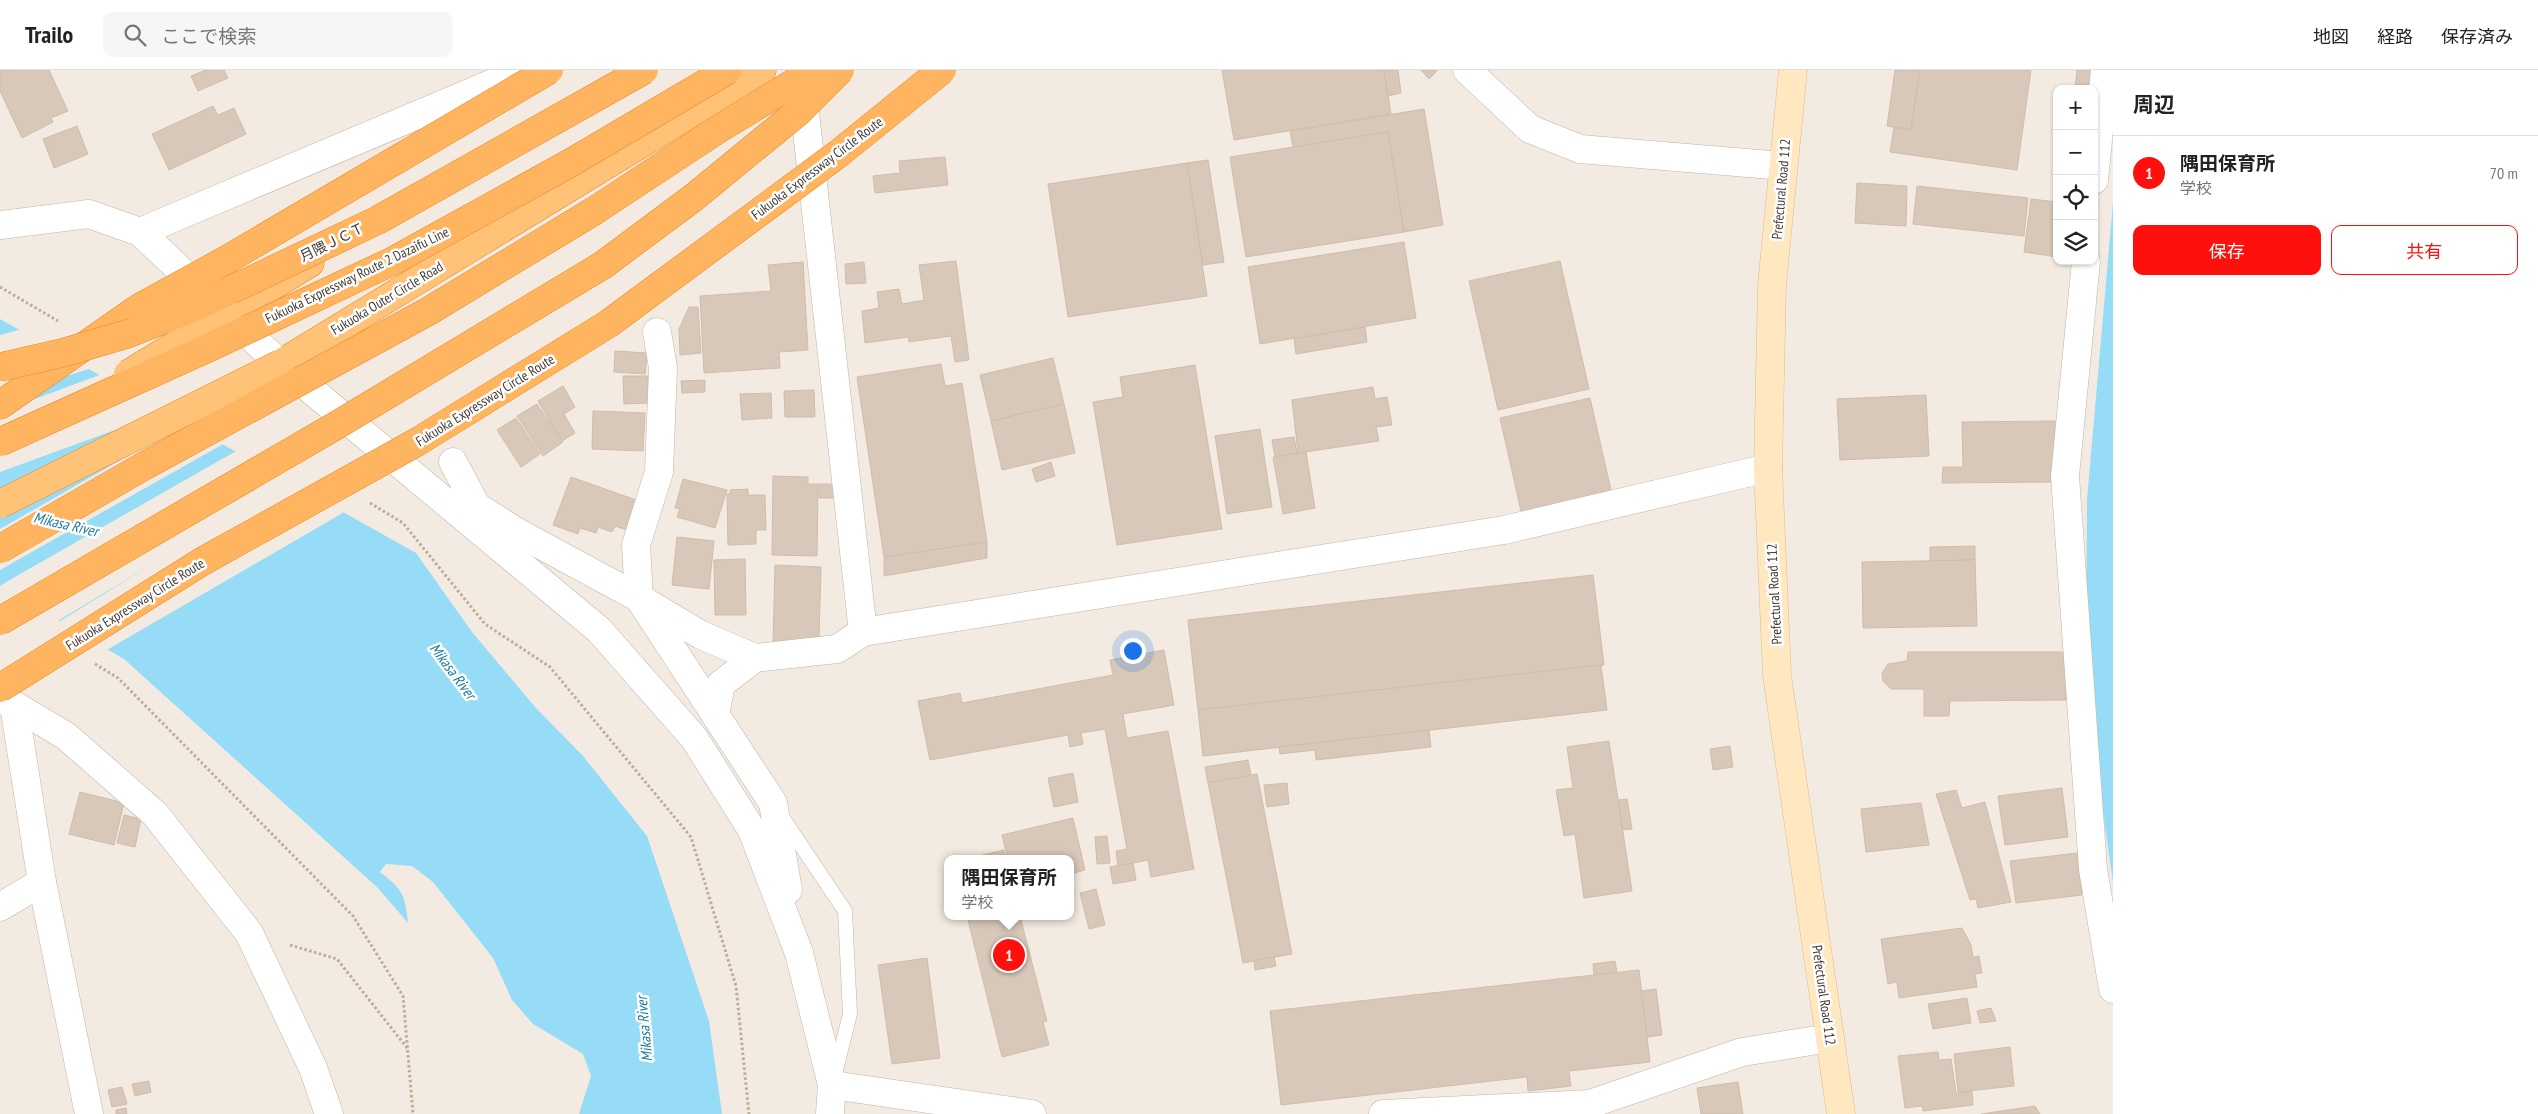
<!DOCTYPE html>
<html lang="ja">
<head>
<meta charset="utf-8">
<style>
	body { margin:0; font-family:"PT Sans Narrow","Noto Sans JP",sans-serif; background:#f6f6f6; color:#222 }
	.controls { position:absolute; right:15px; top:15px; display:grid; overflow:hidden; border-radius:10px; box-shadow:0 1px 4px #0004 }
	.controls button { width:45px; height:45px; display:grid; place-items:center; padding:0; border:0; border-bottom:1px solid #e0e0e0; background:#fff; color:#222; font:25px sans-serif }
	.you { position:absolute; left:1132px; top:580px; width:18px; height:18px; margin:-12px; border:4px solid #fff; border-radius:50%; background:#1a73e8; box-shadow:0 0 0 8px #1a73e833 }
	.badge { display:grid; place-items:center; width:32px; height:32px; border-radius:50%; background:#ff100c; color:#fff; font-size:16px; font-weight:700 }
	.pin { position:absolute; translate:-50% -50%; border:2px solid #fff; box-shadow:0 1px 5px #0006 }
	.popup { position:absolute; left:944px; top:785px; width:130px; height:65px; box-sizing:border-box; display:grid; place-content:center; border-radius:10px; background:#fff; filter:drop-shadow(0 1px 4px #0005); font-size:16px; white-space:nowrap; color:#767676 }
	.popup b { font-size:19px; color:#222 }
	.popup::after { content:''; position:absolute; left:50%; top:100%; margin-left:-10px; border:10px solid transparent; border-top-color:#fff }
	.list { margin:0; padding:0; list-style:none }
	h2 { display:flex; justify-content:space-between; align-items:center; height:65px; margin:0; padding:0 20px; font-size:21px }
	h2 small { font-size:16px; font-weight:400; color:#767676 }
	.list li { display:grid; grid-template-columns:32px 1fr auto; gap:15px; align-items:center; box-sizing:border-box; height:75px; padding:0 20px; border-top:1px solid #e0e0e0 }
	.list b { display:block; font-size:19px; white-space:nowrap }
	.list p { margin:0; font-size:16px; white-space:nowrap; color:#767676 }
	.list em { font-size:16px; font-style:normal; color:#767676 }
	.actions { display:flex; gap:10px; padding:15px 20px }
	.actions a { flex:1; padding:11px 0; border:1px solid #ff100c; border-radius:10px; text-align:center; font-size:18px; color:#ff100c }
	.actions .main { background:#ff100c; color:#fff }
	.icon { flex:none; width:28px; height:28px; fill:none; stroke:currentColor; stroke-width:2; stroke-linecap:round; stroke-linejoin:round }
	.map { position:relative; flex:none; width:2113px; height:1044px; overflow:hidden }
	header { display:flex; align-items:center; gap:30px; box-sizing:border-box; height:70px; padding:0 25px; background:#fff; border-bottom:1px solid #e0e0e0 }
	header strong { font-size:24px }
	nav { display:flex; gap:28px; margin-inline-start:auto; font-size:18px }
	.search { width:350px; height:45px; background:#f6f6f6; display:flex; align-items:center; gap:12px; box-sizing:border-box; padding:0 18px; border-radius:10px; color:#767676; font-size:19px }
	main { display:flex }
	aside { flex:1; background:#fff }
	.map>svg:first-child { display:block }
	.water { fill:#96dcf7 }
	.pier { fill:#f3ebe1 }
	.building { fill:#d8c8b9; stroke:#d1bca8 }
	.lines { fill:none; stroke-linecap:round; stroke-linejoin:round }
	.service-casing { stroke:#c1b4a6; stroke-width:15 }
	.minor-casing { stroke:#c1b4a6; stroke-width:29 }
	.secondary-casing { stroke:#dabd8e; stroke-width:29 }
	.trunk-casing { stroke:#ed8721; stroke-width:29 }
	.motorway-casing { stroke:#ed8721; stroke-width:29 }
	.path { stroke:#c2ab93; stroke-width:3; stroke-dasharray:2.5 2.5; stroke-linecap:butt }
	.service { stroke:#fff; stroke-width:14 }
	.minor { stroke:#fff; stroke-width:28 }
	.secondary { stroke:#ffe7bf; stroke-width:28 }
	.trunk { stroke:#ffc277; stroke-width:28 }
	.motorway { stroke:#ffb560; stroke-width:28 }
	.trunk-bridge-casing { stroke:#ed8721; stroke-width:29; stroke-linecap:butt }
	.motorway-bridge-casing { stroke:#ed8721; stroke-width:29; stroke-linecap:butt }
	.trunk-bridge { stroke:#ffc277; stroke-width:28 }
	.motorway-bridge { stroke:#ffb560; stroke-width:28 }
	.labels { text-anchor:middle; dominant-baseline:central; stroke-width:5; stroke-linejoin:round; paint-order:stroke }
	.street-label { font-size:14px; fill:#443a32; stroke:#fff }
	.water-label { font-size:15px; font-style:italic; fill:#1f7aa1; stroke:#fff }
</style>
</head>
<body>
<header>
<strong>Trailo</strong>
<div class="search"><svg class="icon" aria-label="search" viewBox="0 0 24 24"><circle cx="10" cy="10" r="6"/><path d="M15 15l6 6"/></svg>ここで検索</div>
<nav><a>地図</a><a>経路</a><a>保存済み</a></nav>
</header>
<main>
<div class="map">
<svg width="2113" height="1044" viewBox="0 0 2113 1044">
	<rect width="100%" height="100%" fill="#f3ebe1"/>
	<g class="water">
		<path d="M2113,132v681l-13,-93 -14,-145 1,-145z"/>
		<path d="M0,249l416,234 56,79 63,75 48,49 64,80 62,185 13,93h-143l12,-38 -8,-22 -50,-30 -21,-24 -19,-42 -60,-76 -21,-16 -26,-2 -6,8c23,18 25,22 28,51l-30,-35 -254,-229 -124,-72z"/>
	</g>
	<g class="pier">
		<path d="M22,259l70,39 -92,29v-62z"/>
		<path d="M102,304l65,37 -167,61v-60z"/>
		<path d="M187,352l38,21 -225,127v-41z"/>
		<path d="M238,380l108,61 -241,140 -48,-28 102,-63 -103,62 -56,-32v-4l13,-8z"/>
	</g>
	<g class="building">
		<path d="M0,0h49l19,41 -17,7 2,4 -31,16 -22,-47z"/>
		<path d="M206,0h18l4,8 -30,13 -7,-15z"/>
		<path d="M1222,0h162l7,44 -157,26z"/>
		<path d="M1384,0h14l3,23 -13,3z"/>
		<path d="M1421,0h14l2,1 -8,8z"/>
		<path d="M1895,0h25l-9,60 -24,-4z"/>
		<path d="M1920,0h111l-14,100 -127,-18 4,-25 17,3z"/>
		<path d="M2077,0h19l-2,19h-19z"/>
		<path d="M213,36l5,9 16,-7 12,26 -77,36 -17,-36z"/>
		<path d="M1424,39l19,116 -39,7 -16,-100 -95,15 -3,-16z"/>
		<path d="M77,56l11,28 -34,14 -11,-29z"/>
		<path d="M1388,62l16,100 -158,25 -16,-100z"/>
		<path d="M945,87l3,28 -73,8 -2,-17 27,-3 -1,-12z"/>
		<path d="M1208,90l16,102 -21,3 -16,-102z"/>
		<path d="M1187,93l20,133 -139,21 -20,-133z"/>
		<path d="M1857,113l50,3 -1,40 -51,-3z"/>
		<path d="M1917,116l111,12 -4,38 -111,-12z"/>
		<path d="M2031,129l26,3v55l-33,-5z"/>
		<path d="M1404,172l12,76 -156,26 -12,-77z"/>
		<path d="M956,191l13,99 -14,2 -4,-26 -42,6 -1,-5 -43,6 -3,-32 17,-3 -2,-16 22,-3 3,15 22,-4 -5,-35z"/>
		<path d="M1560,191l29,128 -91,21 -29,-129z"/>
		<path d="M803,192l5,88 -29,2 1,16 -76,5 -4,-77 71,-5 -3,-26z"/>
		<path d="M864,192l2,21 -20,1 -1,-20z"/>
		<path d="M689,237h9l3,46 -21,2 -1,-26z"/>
		<path d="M1365,257l2,15 -71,12 -2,-15z"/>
		<path d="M615,281l32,2 -2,21 -31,-2z"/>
		<path d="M1053,288l11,46 -73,17 -11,-46z"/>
		<path d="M941,294l4,22 17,-3 25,159 -103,15 -27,-180z"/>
		<path d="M1195,295l27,164 -105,16 -24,-143 30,-5 -3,-20z"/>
		<path d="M623,306h25l1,27 -25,1z"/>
		<path d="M705,310v12l-23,1 -1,-12z"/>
		<path d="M563,316l12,21 -11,7 11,19 -13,8 -24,-40z"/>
		<path d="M1373,317l2,12 12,-2 5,28 -16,2 3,14 -81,12 -6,-53z"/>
		<path d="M814,320l1,27h-30l-1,-26z"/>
		<path d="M771,323l1,25 -30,2 -2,-26z"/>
		<path d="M1926,325l3,61 -89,4 -3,-61z"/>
		<path d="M1590,328l23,101 -90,21 -23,-102z"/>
		<path d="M537,334l26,38 -20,14 -26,-40z"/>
		<path d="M1064,334l11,49 -73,17 -11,-49z"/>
		<path d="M593,341l52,2 -2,38 -51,-2z"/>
		<path d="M516,348l24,36 -19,13 -24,-37z"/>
		<path d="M2055,351v61l-113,1 1,-16h20l-1,-45z"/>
		<path d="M1260,359l12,78 -45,7 -12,-78z"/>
		<path d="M1294,367l3,16 -22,4 -3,-17z"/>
		<path d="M1306,382l9,56 -32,6 -10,-57z"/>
		<path d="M1051,392l4,14 -19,6 -4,-13z"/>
		<path d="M773,406l35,1v7h10l-1,72 -45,-1z"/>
		<path d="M571,407l68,24 -10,30 -14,-5 -3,6 -14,-5 -2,6 -16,-5 -2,6 -25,-9z"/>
		<path d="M683,409l44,11 -12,38 -38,-11 3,-8 -5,-1z"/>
		<path d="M819,414h20l-1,14h-19z"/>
		<path d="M748,419v6h17l1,35h-10v14l-28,1 -1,-51h3v-4z"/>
		<path d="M677,467l37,4 -5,48 -37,-4z"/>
		<path d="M987,472v16l-103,18v-19z"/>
		<path d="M1975,476v14l-45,1v-14z"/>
		<path d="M745,489l1,56h-31l-1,-55z"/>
		<path d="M1975,490l2,66 -114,2 -1,-66z"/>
		<path d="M775,495l46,2 -2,70h-3l-1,5 -42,3z"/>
		<path d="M1593,505l11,90 -406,45 -10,-90z"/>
		<path d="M1164,580l10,55 -51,9 4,24 41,-7 26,138 -43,8 -3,-17 -30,6 -2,-15 11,-2 -22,-120 -24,4 2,11 -13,3 -2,-12 -138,25 -12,-59 42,-8 2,10 151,-28 -3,-15z"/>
		<path d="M1908,582h158v48l-116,1 -1,15h-25v-27h-33l-8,-8 -1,-8 6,-9 19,-3z"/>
		<path d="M1601,595l6,45 -404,46 -5,-46z"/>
		<path d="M1429,660l2,17 -115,13 -1,-10 -35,4 -1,-7z"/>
		<path d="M1609,671l23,150 -48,7 -9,-64 -11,2 -8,-46 17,-2 -6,-41z"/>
		<path d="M1730,676l3,21 -20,3 -3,-21z"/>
		<path d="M1248,690l3,15 -43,8 -3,-16z"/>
		<path d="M1073,703l5,29 -24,5 -6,-29z"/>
		<path d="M1257,704l35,180 -49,9 -35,-180z"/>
		<path d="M1287,713l2,21 -22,3 -3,-22z"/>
		<path d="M2062,718l6,49 -63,8 -7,-49z"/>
		<path d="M1956,720l6,18 23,-6 26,100 -33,6 -2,-9 -6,1 -34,-106z"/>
		<path d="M80,722l44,11 -10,42 -45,-11z"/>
		<path d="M1627,729l5,30 -9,1 -5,-30z"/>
		<path d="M1921,733l8,42 -63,7 -5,-43z"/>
		<path d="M124,745l17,4 -6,28 -18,-4z"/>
		<path d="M1073,748l12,52 -15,4v-15h-62l-6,-24z"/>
		<path d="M1107,766l3,27 -13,1 -2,-27z"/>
		<path d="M1004,780l2,9h-41z"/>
		<path d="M2077,783l5,42 -66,8 -6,-42z"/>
		<path d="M1133,793l3,17 -23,4 -3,-17z"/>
		<path d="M1096,819l9,36 -16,4 -9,-36z"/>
		<path d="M967,846h53l27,105 -4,1 6,23 -47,12z"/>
		<path d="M1962,858l9,17 2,12 6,-1 3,17 -7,1 2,13 -78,11 -2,-16 -9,2 -7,-45z"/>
		<path d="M1274,887l2,9 -21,4 -1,-9z"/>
		<path d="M927,888l13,100 -48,6 -14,-99z"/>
		<path d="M1615,891l2,12 -23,2 -1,-11z"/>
		<path d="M1639,900l11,92 -81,9 2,15 -43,5 -1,-14 -246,28 -11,-94z"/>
		<path d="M1656,919l6,46 -15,2 -6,-46z"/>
		<path d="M1967,928l4,25 -38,6 -5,-25z"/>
		<path d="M1991,938l5,13 -16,2 -3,-12z"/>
		<path d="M2010,977l4,39 -56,6 -4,-38z"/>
		<path d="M1938,982l1,8 12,-1 5,34 16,-2 1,14 -50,6 -1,-5 -17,2 -7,-52z"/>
		<path d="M149,1011l2,11 -16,4 -3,-12z"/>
		<path d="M1738,1012l5,32h-42l-4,-26z"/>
		<path d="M122,1017l5,17 -15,3 -4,-17z"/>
		<path d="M2035,1036l5,8h-59z"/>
		<path d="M126,1038l1,6h-11v-4z"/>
	</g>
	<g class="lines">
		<defs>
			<path id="service" d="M782,747l63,94 5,103 -15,60"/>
			<g id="minor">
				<path d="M1467,0l63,59 50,20 203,17"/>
				<path d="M802,16l61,546"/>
				<path d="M2094,110l11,-110"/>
				<path d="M0,155l89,-11 51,18 140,132 319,266 95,108 58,92 47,123 33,132 -2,29"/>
				<path d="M140,162l384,-162"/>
				<path d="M2086,191l-21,215 28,393 20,120"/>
				<path d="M657,262l6,36 -4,104 -23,73 3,53 62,37 54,23"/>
				<path d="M453,392l32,60"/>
				<path d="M476,436l41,26 122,66 134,205 15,87"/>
				<path d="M2,630l12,5 28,177 47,232"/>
				<path d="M14,635l52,31 89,78 94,119 64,135 16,46"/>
				<path d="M715,644l6,-30 34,-26 82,-9 26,-17 641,-102 264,-62"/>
				<path d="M0,837l42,-25"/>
				<path d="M832,1015l200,29"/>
				<path d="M1383,1044l207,-10 152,-52 88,-14"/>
			</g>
			<path id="secondary" d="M1793,0l-21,215 -4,183 9,207 64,439"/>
			<g id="trunk">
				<path d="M228,243l82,-50"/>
				<path d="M280,294l482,-294"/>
			</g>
			<path id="motorway" d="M0,335l139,-97"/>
		</defs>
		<use href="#service" class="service-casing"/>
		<use href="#minor" class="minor-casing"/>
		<use href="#secondary" class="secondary-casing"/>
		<use href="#trunk" class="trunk-casing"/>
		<use href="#motorway" class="motorway-casing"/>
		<g class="path">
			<path d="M0,217l58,34"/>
			<path d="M370,433l33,20 82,101 65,43 141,170 45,149 13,128"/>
			<path d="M95,594l23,14 235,238 50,80 10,118"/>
			<path d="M290,875l47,14 71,90"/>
		</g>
		<use href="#service" class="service"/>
		<use href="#minor" class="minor"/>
		<use href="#secondary" class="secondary"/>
		<use href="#trunk" class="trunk"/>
		<use href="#motorway" class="motorway"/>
		<defs>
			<g id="trunk-bridge">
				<path d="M128,304l100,-61"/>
				<path d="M0,434l280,-140"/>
			</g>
			<g id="motorway-bridge">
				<path d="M139,238l89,-49 321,-189"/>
				<path d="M0,297l62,-14 65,-19 68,-27 183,-87 266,-150"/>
				<path d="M0,372l208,-94 185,-87 179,-99 156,-92"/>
				<path d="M0,479l144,-83 285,-155 165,-100 123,-81 98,-60"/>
				<path d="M0,551l337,-196 266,-160 90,-67 105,-86 42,-42"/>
				<path d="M0,618l203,-127 214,-119 191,-118 230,-170 104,-84"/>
			</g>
		</defs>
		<use href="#trunk-bridge" class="trunk-bridge-casing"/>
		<use href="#motorway-bridge" class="motorway-bridge-casing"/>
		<use href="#trunk-bridge" class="trunk-bridge"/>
		<use href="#motorway-bridge" class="motorway-bridge"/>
	</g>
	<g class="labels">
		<g class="street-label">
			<text transform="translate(817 98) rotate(-37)">Fukuoka Expressway Circle Route</text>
			<text transform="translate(1781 119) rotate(-85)">Prefectural Road 112</text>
			<text transform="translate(332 172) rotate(-26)">月隈ＪＣＴ</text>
			<text transform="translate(357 205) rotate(-26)">Fukuoka Expressway Route 2 Dazaifu Line</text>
			<text transform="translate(387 228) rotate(-31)">Fukuoka Outer Circle Road</text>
			<text transform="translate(485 330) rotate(-32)">Fukuoka Expressway Circle Route</text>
			<text transform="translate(1774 524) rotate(-93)">Prefectural Road 112</text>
			<text transform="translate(135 534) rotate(-32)">Fukuoka Expressway Circle Route</text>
			<text transform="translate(1824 925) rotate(82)">Prefectural Road 112</text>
		</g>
		<g class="water-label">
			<text transform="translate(66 454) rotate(13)">Mikasa River</text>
			<text transform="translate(453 601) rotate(53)">Mikasa River</text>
			<text transform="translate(644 959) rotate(-95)">Mikasa River</text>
		</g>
	</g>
</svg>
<div class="controls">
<button>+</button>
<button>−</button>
<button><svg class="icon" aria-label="locate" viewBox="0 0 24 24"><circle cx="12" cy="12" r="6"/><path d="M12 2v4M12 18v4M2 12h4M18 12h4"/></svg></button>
<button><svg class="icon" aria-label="layers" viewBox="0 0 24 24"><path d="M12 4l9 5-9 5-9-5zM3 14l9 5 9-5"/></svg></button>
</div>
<div class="you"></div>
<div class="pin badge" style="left:1009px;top:885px">1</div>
<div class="popup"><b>隅田保育所</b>学校</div>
</div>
<aside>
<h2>周辺<small></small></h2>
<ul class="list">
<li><span class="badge">1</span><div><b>隅田保育所</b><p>学校</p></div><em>70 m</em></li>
</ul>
<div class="actions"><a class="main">保存</a><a>共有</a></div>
</aside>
</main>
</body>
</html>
